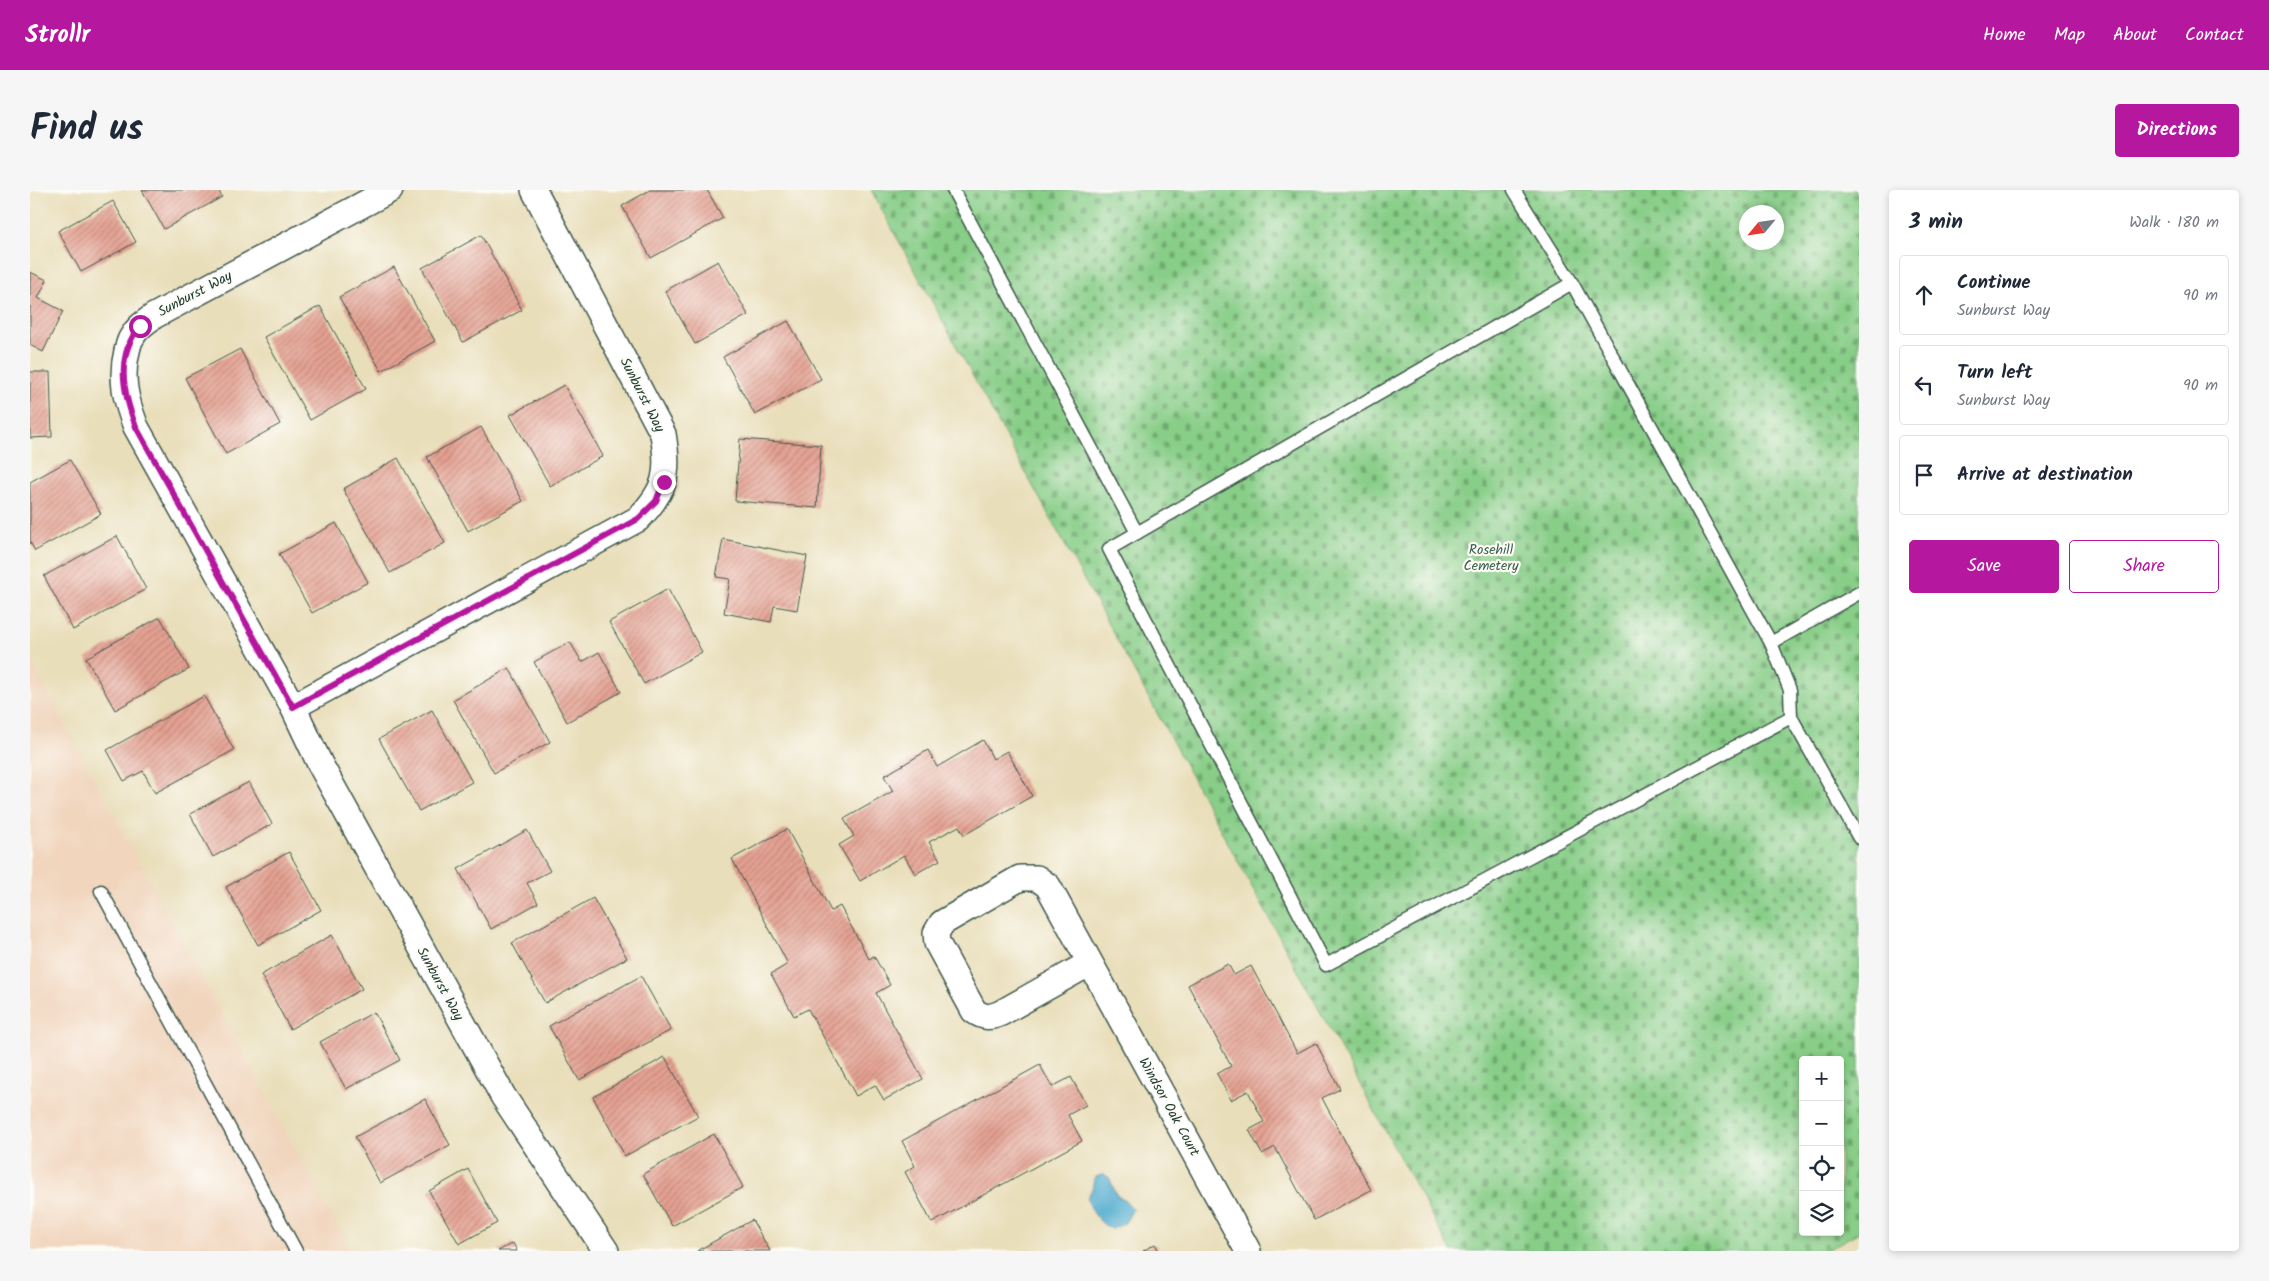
<!DOCTYPE html>
<html lang="en">
<head>
<meta charset="utf-8">
<style>
	body { margin:0; font-family:Kalam,sans-serif; background:#f6f6f7; color:#1f2937 }
	.controls { position:absolute; right:15px; bottom:15px; display:grid; overflow:hidden; border-radius:5px; box-shadow:0 2px 8px #0003 }
	.controls button { width:45px; height:45px; display:grid; place-items:center; padding:0; border:0; border-bottom:1px solid #e0e1e3; background:#fff; color:#1f2937; font:25px sans-serif }
	.compass { position:absolute; left:1709px; top:15px; width:45px; height:45px; border-radius:50%; background:#fff; box-shadow:0 2px 8px #0003; rotate:241deg }
	.stop { position:absolute; width:15px; height:15px; margin:-11px; border:4px solid #b5179e; border-radius:50%; background:#fff }
	.stop.end { background:#b5179e; border-color:#fff; box-shadow:0 1px 5px #0008 }
	.list { margin:0; padding:0; list-style:none }
	h2 { display:flex; justify-content:space-between; align-items:center; height:65px; margin:0; padding:0 20px; font-size:21px }
	h2 small { font-size:16px; font-weight:400; color:#747a83 }
	.list li { display:grid; grid-template-columns:32px 1fr auto; gap:15px; align-items:center; box-sizing:border-box; height:80px; margin:0 10px 10px; padding:0 10px; border:1px solid #e0e1e3; border-radius:5px }
	.list b { display:block; font-size:19px; white-space:nowrap }
	.list p { margin:0; font-size:16px; white-space:nowrap; color:#747a83 }
	.list em { font-size:16px; font-style:normal; color:#747a83 }
	.actions { display:flex; gap:10px; padding:15px 20px }
	.actions a { flex:1; padding:11px 0; border:1px solid #b5179e; border-radius:5px; text-align:center; font-size:18px; color:#b5179e }
	.actions .main { background:#b5179e; color:#fff }
	.icon { flex:none; width:28px; height:28px; fill:none; stroke:currentColor; stroke-width:2; stroke-linecap:round; stroke-linejoin:round }
	.map { position:relative; flex:none; width:1829px; height:1061px; overflow:hidden; border-radius:5px }
	header { display:flex; align-items:center; gap:30px; box-sizing:border-box; height:70px; padding:0 25px; background:#b5179e; color:#fff }
	header strong { font-size:24px }
	nav { display:flex; gap:28px; margin-inline-start:auto; font-size:18px }
	.intro { display:flex; align-items:center; justify-content:space-between; box-sizing:border-box; height:120px; padding:0 30px }
	h1 { margin:0; font-size:35px }
	.button { padding:12px 22px; border-radius:5px; background:#b5179e; color:#fff; font-size:18px; font-weight:700 }
	main { display:flex; gap:30px; padding:0 30px }
	aside { flex:1; background:#fff; border-radius:5px; box-shadow:0 2px 8px #0003 }
	.map>svg:first-child { display:block }
	.built { fill:#f1d5bd }
	.cemetery { fill:url(#cemetery-stones); stroke:#54865e; fill-rule:evenodd }
	.water { fill:#51abcf; stroke:#387482 }
	.building { fill:url(#building-hatch) }
	.lines { fill:none; stroke-linecap:round; stroke-linejoin:round }
	.service-casing { stroke:#3d5548; stroke-width:15 }
	.minor-casing { stroke:#3d5548; stroke-width:28 }
	.service { stroke:#fff; stroke-width:12 }
	.minor { stroke:#fff; stroke-width:25 }
	.route { stroke:#b5179e; stroke-width:6 }
	.labels { text-anchor:middle; dominant-baseline:central; stroke-width:4.5; stroke-linejoin:round; paint-order:stroke }
	.street-label { font-size:14px; fill:#1f3d34; stroke:#fdfcf7 }
	.park-label { font-size:14px; fill:#396149; stroke:#fdfcf7 }
</style>
</head>
<body>
<header>
<strong>Strollr</strong>
<nav><a>Home</a><a>Map</a><a>About</a><a>Contact</a></nav>
</header>
<div class="intro"><h1>Find us</h1><a class="button">Directions</a></div>
<main>
<div class="map">
<svg width="1829" height="1061" viewBox="0 0 1829 1061">
	<defs>
		<pattern id="cemetery-stones" width="16" height="16" patternUnits="userSpaceOnUse" patternTransform="scale(1.25)"><rect width="16" height="16" fill="#88ce88"/><path d="M2 7V4a2 2 0 0 1 4 0v3zM10 15v-3a2 2 0 0 1 4 0v3z" fill="#6fa870"/></pattern>
		<pattern id="building-hatch" width="6" height="6" patternUnits="userSpaceOnUse" patternTransform="scale(1.25)"><rect width="6" height="6" fill="#e5a192"/><path d="M-1 1l2-2M0 6l6-6M5 7l2-2" fill="none" stroke="#b98478"/></pattern>
	</defs>
	<rect width="100%" height="100%" fill="#fdfcf7"/>
	<filter id="ink" filterUnits="userSpaceOnUse"><feTurbulence type="fractalNoise" baseFrequency=".02" numOctaves="2"/><feDisplacementMap in="SourceGraphic" scale="10" xChannelSelector="R" yChannelSelector="G"/><feConvolveMatrix kernelMatrix="1 2 1 2 8 2 1 2 1" color-interpolation-filters="sRGB"/></filter>
	<filter id="wash" filterUnits="userSpaceOnUse"><feTurbulence type="fractalNoise" baseFrequency=".0096" numOctaves="4" result="noise"/><feDisplacementMap in="SourceGraphic" scale="20" xChannelSelector="R" yChannelSelector="G"/><feGaussianBlur stdDeviation="1.12" result="paint"/><feColorMatrix in="noise" values="0 0 0 0 0 0 0 0 0 0 0 0 0 0 0 0 0 1.4 0 .05"/><feComposite in="paint" operator="in"/></filter>
	<g filter="url(#wash)">
		<rect width="100%" height="100%" fill="#e9deba"/>
		<path class="built" d="M0,470l321,591h-321z"/>
		<path class="cemetery" d="M841,0h988v1042l-34,19h-374zM1716,22h30v30h-30zM1773,870h37v172h-37z"/>
		<path class="water" d="M1073,984l6,3 8,19 7,3 9,10 -8,14 -13,6c-14,-6 -20,-17 -25,-31l5,-9 2,-11z"/>
		<g id="blocks">
			<g class="building">
				<path d="M112,0h76l4,7 -58,32z"/>
				<path d="M620,0h57l16,28 -72,40 -29,-52z"/>
				<path d="M83,11l23,41 -55,30 -23,-41z"/>
				<path d="M451,45l41,75 -59,32 -41,-74z"/>
				<path d="M688,71l30,54 -53,29 -30,-53z"/>
				<path d="M364,77l41,74 -54,30 -42,-74z"/>
				<path d="M0,82l17,8 -9,18 25,13 -20,41 -13,-7z"/>
				<path d="M290,116l46,83 -56,31 -46,-83z"/>
				<path d="M758,131l33,58 -66,36 -32,-58z"/>
				<path d="M210,159l40,75 -54,30 -41,-76z"/>
				<path d="M0,182h20l2,65 -22,1z"/>
				<path d="M534,195l39,71 -53,30 -40,-71z"/>
				<path d="M451,237l42,74 -55,30 -41,-74z"/>
				<path d="M710,249l81,6 -4,63 -82,-7z"/>
				<path d="M368,268l47,85 -55,30 -47,-84z"/>
				<path d="M40,270l31,54 -66,37 -5,-9v-60z"/>
				<path d="M306,333l32,59 -56,31 -33,-59z"/>
				<path d="M87,346l29,53 -73,41 -29,-54z"/>
				<path d="M693,349l84,17 -10,54 -23,-4 -3,16 -47,-9 6,-34 -14,-2z"/>
				<path d="M638,399l34,63 -58,32 -35,-62z"/>
				<path d="M130,427l29,52 -74,41 -29,-52z"/>
				<path d="M540,452l12,20 17,-10 22,40 -54,30 -33,-60z"/>
				<path d="M479,478l41,74 -56,31 -41,-73z"/>
				<path d="M174,506l30,54 -79,43 -12,-22 -19,10 -17,-31z"/>
				<path d="M402,520l40,72 -53,29 -40,-72z"/>
				<path d="M953,550l10,19 14,-8 25,45 -68,39 -5,-9 -30,16 11,18 -25,14 -11,-19 -44,26 -21,-36 15,-9 -10,-17 49,-28 -9,-15 44,-26 9,17z"/>
				<path d="M219,592l23,42 -59,33 -23,-43z"/>
				<path d="M757,639l44,82 9,-5 29,53 5,-3 16,29 -14,8 47,86 -39,21 -9,-15 -19,11 -48,-87 -14,7 -23,-42 17,-10 -56,-105z"/>
				<path d="M497,640l23,41 -23,12 11,20 -47,26 -33,-60z"/>
				<path d="M259,662l32,58 -63,35 -32,-58z"/>
				<path d="M563,708l34,60 -82,45 -33,-60z"/>
				<path d="M302,745l30,54 -72,40 -29,-54z"/>
				<path d="M1198,774l6,11 17,-9 46,87 19,-10 24,46 -18,9 49,92 -57,30 -39,-73 -13,7 -13,-24 15,-8 -16,-31 -17,9 -14,-26 14,-8 -43,-81z"/>
				<path d="M611,786l30,54 -92,50 -30,-54z"/>
				<path d="M344,822l26,48 -54,29 -26,-47z"/>
				<path d="M635,867l33,59 -73,40 -32,-59z"/>
				<path d="M1010,875l12,22 19,-10 15,28 -18,10 14,26 -150,82 -27,-51 10,-6 -13,-25z"/>
				<path d="M395,909l25,46 -70,38 -25,-46z"/>
				<path d="M684,944l29,53 -71,39 -29,-52z"/>
				<path d="M438,979l29,54 -38,21 -30,-53z"/>
				<path d="M722,1030l18,31h-73z"/>
				<path d="M483,1053l4,8h-19z"/>
				<path d="M1125,1054l4,7h-16z"/>
			</g>
		</g>
	</g>
	<g filter="url(#ink)">
		<use href="#blocks" fill-opacity="0" stroke="#3d5548" stroke-width="1"/>
		<g class="lines">
			<defs>
				<g id="service">
					<path d="M923,0l184,343"/>
					<path d="M1484,0l58,93 199,360 19,47 1,27 -465,248 -217,-416 463,-266"/>
					<path d="M1741,453l88,-50"/>
					<path d="M1761,527l68,121"/>
					<path d="M71,701l195,360"/>
				</g>
				<g id="minor">
					<path d="M360,0l-236,126c-8,6 -17,11 -22,21 -3,4 -4,10 -5,14 -7,28 -1,50 9,76l157,280 27,57 183,332 103,155"/>
					<path d="M263,517l345,-188c28,-29 32,-45 25,-85l-129,-244"/>
					<path d="M1060,773l-89,50c-11,5 -17,5 -27,-2l-37,-68 -1,-10 6,-10 78,-45h17l11,8 200,365"/>
				</g>
			</defs>
			<use href="#service" class="service-casing"/>
			<use href="#minor" class="minor-casing"/>
			<use href="#service" class="service"/>
			<use href="#minor" class="minor"/>
		</g>
	</g>
	<g class="lines" filter="url(#ink)">
		<path class="route" d="M110,136c-25,31 -17,66 -4,101l157,280 345,-188 18,-18 8,-19"/>
	</g>
	<g class="labels">
		<g class="street-label">
			<text transform="translate(165 104) rotate(-28)">Sunburst Way</text>
			<text transform="translate(612 205) rotate(63)">Sunburst Way</text>
			<text transform="translate(410 794) rotate(61)">Sunburst Way</text>
			<text transform="translate(1139 917) rotate(61)">Windsor Oak Court</text>
		</g>
		<g class="park-label">
			<text x="1461" y="360">Rosehill<tspan x="1461" dy="16">Cemetery</tspan></text>
		</g>
	</g>
</svg>
<div class="controls">
<button>+</button>
<button>−</button>
<button><svg class="icon" aria-label="locate" viewBox="0 0 24 24"><circle cx="12" cy="12" r="6"/><path d="M12 2v4M12 18v4M2 12h4M18 12h4"/></svg></button>
<button><svg class="icon" aria-label="layers" viewBox="0 0 24 24"><path d="M12 4l9 5-9 5-9-5zM3 14l9 5 9-5"/></svg></button>
</div>
<svg class="compass" viewBox="-18 -18 36 36"><path d="M0-13l5 13h-10z" fill="#e53935"/><path d="M0 13l5-13h-10z" fill="#747a83"/></svg>
<div class="stop" style="left:110px;top:136px"></div>
<div class="stop end" style="left:634px;top:292px"></div>
</div>
<aside>
<h2>3 min<small>Walk · 180 m</small></h2>
<ul class="list">
<li><svg class="icon" aria-label="ahead" viewBox="0 0 24 24"><path d="M12 20V5M6 11l6-6 6 6"/></svg><div><b>Continue</b><p>Sunburst Way</p></div><em>90 m</em></li>
<li><svg class="icon" aria-label="left" viewBox="0 0 24 24"><path d="M17 20v-9H6M10 6l-5 5 5 5"/></svg><div><b>Turn left</b><p>Sunburst Way</p></div><em>90 m</em></li>
<li><svg class="icon" aria-label="arrive" viewBox="0 0 24 24"><path d="M6 21V4h12l-3 4 3 4H6"/></svg><div><b>Arrive at destination</b></div></li>
</ul>
<div class="actions"><a class="main">Save</a><a>Share</a></div>
</aside>
</main>
</body>
</html>
